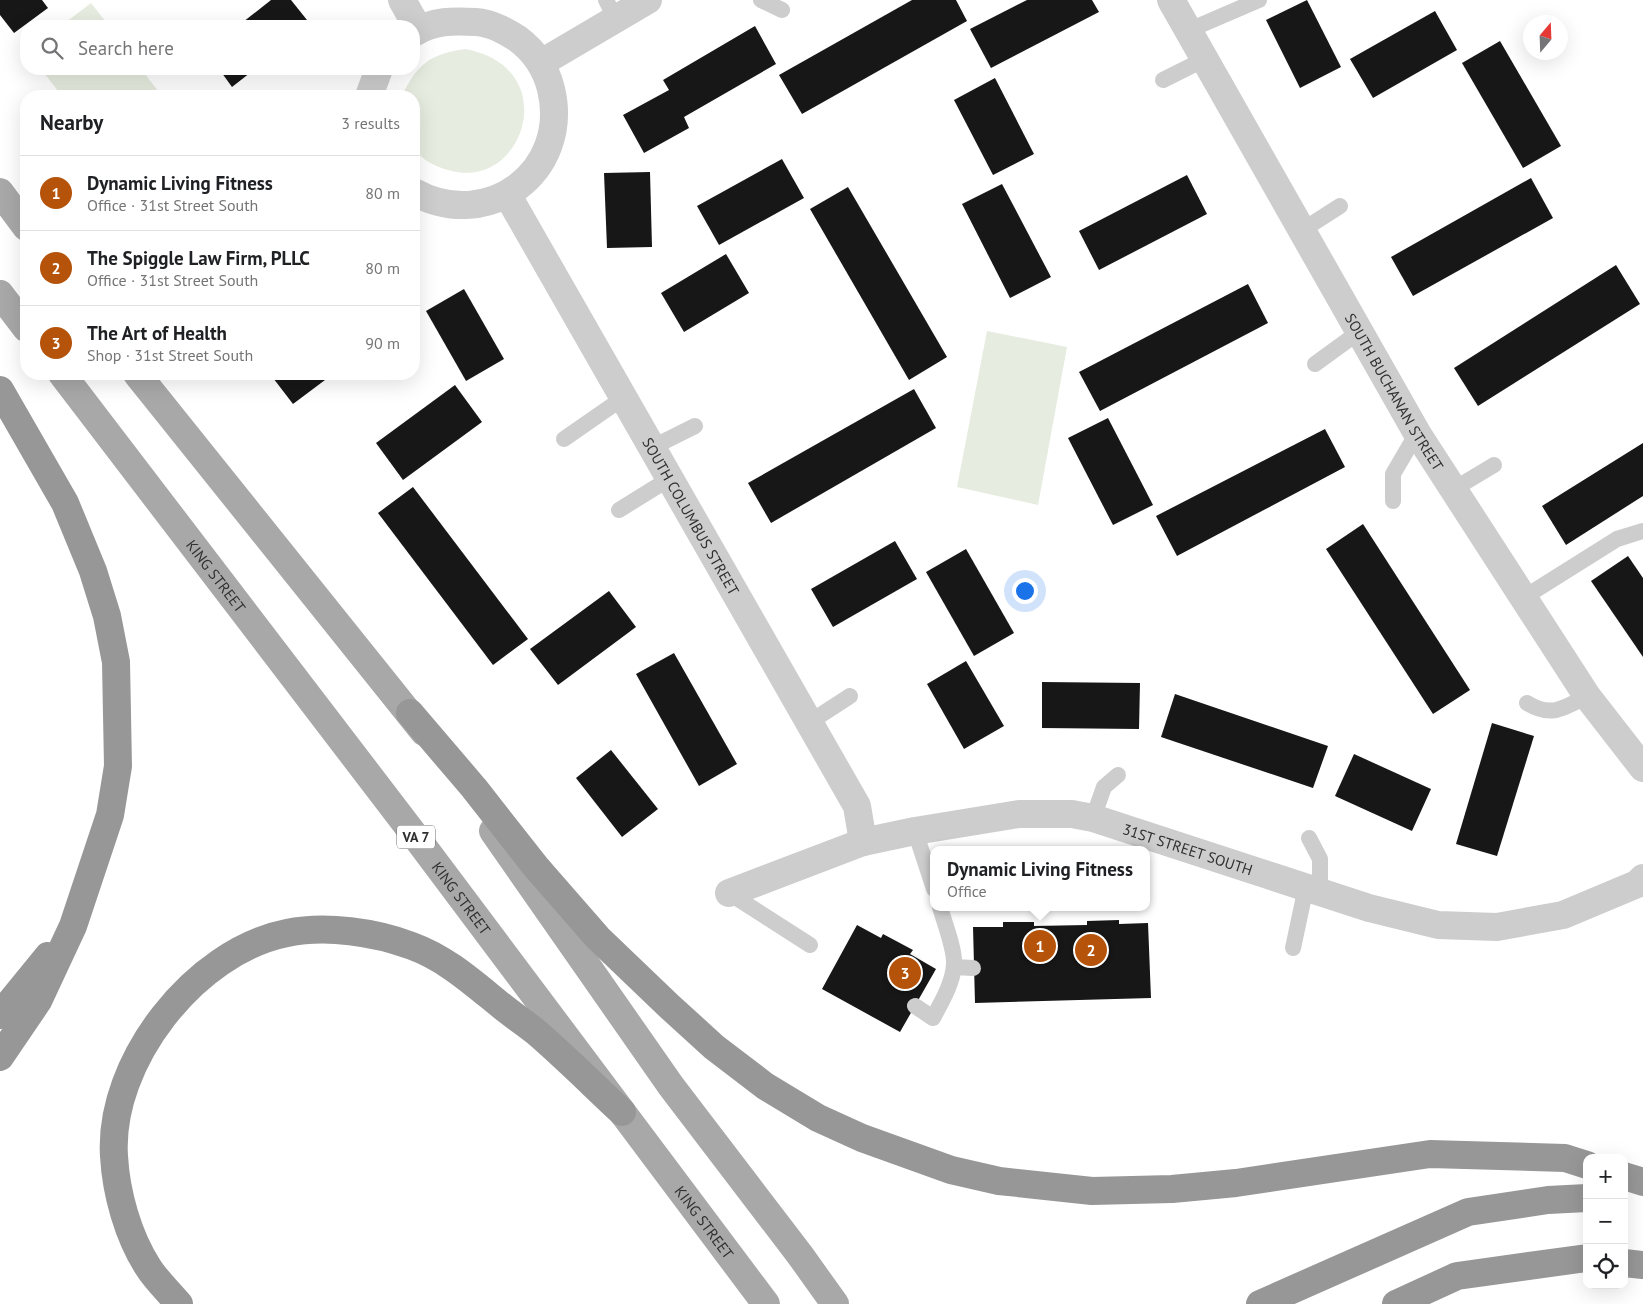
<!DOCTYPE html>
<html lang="en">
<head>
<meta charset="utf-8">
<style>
	body { margin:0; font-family:"PT Sans",sans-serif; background:#f2f2f2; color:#202124 }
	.controls { position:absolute; right:15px; bottom:15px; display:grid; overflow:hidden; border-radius:10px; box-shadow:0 5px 20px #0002 }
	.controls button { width:45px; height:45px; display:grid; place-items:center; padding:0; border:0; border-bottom:1px solid #e0e0e0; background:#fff; color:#202124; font:25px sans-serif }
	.compass { position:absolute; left:1523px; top:15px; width:45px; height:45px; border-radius:50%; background:#fff; box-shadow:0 5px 20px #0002; rotate:19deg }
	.you { position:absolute; left:1024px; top:590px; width:18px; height:18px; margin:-12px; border:4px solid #fff; border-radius:50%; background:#1a73e8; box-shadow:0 0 0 8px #1a73e833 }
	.badge { display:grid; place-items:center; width:32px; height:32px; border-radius:50%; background:#b45309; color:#fff; font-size:16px; font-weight:700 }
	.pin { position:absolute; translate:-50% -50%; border:2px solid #fff; box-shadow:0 1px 5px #0006 }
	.popup { position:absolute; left:930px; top:846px; width:220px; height:65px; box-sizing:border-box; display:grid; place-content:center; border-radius:10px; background:#fff; filter:drop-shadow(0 1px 4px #0005); font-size:16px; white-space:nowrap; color:#757577 }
	.popup b { font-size:19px; color:#202124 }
	.popup::after { content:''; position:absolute; left:50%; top:100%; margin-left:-10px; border:10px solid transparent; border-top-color:#fff }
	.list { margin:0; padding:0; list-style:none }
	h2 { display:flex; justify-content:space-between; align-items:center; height:65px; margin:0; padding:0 20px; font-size:21px }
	h2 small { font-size:16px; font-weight:400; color:#757577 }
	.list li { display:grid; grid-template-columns:32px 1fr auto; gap:15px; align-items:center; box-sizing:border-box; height:75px; padding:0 20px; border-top:1px solid #e0e0e0 }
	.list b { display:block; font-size:19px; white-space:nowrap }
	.list p { margin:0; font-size:16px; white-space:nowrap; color:#757577 }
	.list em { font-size:16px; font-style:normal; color:#757577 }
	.icon { flex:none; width:28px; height:28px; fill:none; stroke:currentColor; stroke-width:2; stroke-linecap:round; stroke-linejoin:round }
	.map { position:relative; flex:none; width:1643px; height:1304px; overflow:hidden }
	.search { position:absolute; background:#fff; box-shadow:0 5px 20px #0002; left:20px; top:20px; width:400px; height:55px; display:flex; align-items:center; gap:12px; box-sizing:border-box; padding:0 18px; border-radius:20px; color:#757577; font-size:19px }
	.panel { position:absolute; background:#fff; box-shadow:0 5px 20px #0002; left:20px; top:90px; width:400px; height:290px; border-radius:20px }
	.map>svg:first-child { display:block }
	.green { fill:#e6ecdf }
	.building { fill:#171717 }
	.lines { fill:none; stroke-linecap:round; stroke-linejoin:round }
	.lane { stroke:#cdcdcd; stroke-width:16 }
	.street { stroke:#cdcdcd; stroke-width:28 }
	.primary { stroke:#a8a8a8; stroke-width:28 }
	.highway { stroke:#979797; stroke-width:28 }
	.labels { text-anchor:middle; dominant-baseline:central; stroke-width:5; stroke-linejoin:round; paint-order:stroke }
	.shield { fill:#fff; stroke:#6e6e6e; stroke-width:1 }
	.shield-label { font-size:14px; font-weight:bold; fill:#303030 }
	.street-label { font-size:15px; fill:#303030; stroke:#fff }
</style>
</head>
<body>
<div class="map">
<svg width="1643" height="1304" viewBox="0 0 1643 1304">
	<rect width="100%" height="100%" fill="#fff"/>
	<g class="green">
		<path d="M91,3l18,23h-48z"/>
		<path d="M465,49c100,18 59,144 -17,121 -14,-4 -26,-10 -34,-22v-52h-12c15,-32 28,-42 63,-47z"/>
		<path d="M41,69h100l21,27h-100z"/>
		<path d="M987,331l80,16 -29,158 -81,-18z"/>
	</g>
	<g class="building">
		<path d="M0,0h42l6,8 -34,25 -14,-18z"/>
		<path d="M271,0h20l20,25 -73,1z"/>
		<path d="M912,0h44l11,21 -165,93 -23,-39z"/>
		<path d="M1027,0h65l7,12 -108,56 -21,-39z"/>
		<path d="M1307,0l34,67 -41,21 -34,-68z"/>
		<path d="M1435,11l22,39 -84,48 -23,-39z"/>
		<path d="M755,26l21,38 -92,53 5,11 -45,25 -21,-38 46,-25 -6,-10z"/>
		<path d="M1500,41l61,105 -38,22 -61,-105z"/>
		<path d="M219,69h36l-23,18z"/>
		<path d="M995,78l39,76 -41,21 -39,-75z"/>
		<path d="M782,159l22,39 -85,47 -22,-39z"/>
		<path d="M650,172l2,75 -45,1 -3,-75z"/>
		<path d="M1187,175l20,39 -108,56 -20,-39z"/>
		<path d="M1531,178l22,40 -140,78 -22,-39z"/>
		<path d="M1002,184l49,93 -41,21 -48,-94z"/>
		<path d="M848,187l99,170 -38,23 -99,-171z"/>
		<path d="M726,254l23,39 -65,39 -23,-39z"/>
		<path d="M1616,265l24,39 -162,102 -24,-38z"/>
		<path d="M1248,284l20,39 -168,88 -21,-39z"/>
		<path d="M464,289l40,70 -38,22 -40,-70z"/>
		<path d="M270,374h63l-40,30z"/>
		<path d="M455,385l27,37 -79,58 -27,-37z"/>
		<path d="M914,389l22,39 -165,95 -23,-40z"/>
		<path d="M1108,418l45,87 -40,20 -45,-87z"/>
		<path d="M1325,429l20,38 -168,89 -21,-40z"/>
		<path d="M1643,443v53l-77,49 -24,-39z"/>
		<path d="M413,487l115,152 -35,26 -115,-152z"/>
		<path d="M1363,524l107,166 -37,24 -107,-165z"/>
		<path d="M895,541l22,38 -84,48 -22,-38z"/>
		<path d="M966,549l48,84 -40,23 -48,-84z"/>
		<path d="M1628,556l15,22v79l-52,-76z"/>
		<path d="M609,591l27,36 -78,58 -28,-36z"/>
		<path d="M674,653l63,111 -38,22 -63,-112z"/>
		<path d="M966,661l38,65 -40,23 -37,-65z"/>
		<path d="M1042,682l98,1 -1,46 -97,-1z"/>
		<path d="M1175,694l153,52 -15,42 -152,-51z"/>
		<path d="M1492,723l42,13 -37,120 -41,-12z"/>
		<path d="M611,750l47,59 -36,28 -46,-59z"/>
		<path d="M1354,754l77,35 -19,42 -77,-35z"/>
		<path d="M1119,920v4l29,-1 3,75 -176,5 -2,-76h30v-5h31v4l53,-1v-4z"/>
		<path d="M857,925l24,13 2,-4 30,16 -3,4 26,15 -36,63 -78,-43z"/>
	</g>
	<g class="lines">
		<g class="lane">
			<path d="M606,0l10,20"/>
			<path d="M761,0l21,10"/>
			<path d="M1187,31l72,-31"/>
			<path d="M1163,80l42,-21"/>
			<path d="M1301,231l39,-25"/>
			<path d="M1315,364l44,-32"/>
			<path d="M564,439l59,-41"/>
			<path d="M651,448l44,-22"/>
			<path d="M1454,489l40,-24"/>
			<path d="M1393,501v-27l24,-41"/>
			<path d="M619,510l50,-31"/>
			<path d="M1523,598l94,-59 26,-8"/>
			<path d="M1527,703c24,15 38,5 60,-7"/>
			<path d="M810,722l40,-26"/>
			<path d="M1093,818l11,-31 14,-12"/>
			<path d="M915,831l19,58"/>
			<path d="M1309,838l11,21v33"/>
			<path d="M729,893l81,52"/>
			<path d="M1293,948l13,-61"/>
			<path d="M954,967l19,1"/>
			<path d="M915,1006l18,12c9,-17 20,-35 21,-54 1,-15 -10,-42 -14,-57"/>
		</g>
		<g class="street">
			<path d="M402,0l17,30"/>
			<path id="s1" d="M1171,0l246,433 170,263 56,72"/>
			<path d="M414,33c19,-13 40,-12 62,-11 16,1 29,9 42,17 16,12 28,30 33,50 20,83 -64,144 -137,103"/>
			<path d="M541,63l107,-63"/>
			<path d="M369,96l10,-27"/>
			<path id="s2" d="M507,194l350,612 6,36"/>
			<path id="s3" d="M729,893l134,-51 52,-11 104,-17h53l21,4 276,90 69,17 59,2 66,-12 74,-31 6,-6"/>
		</g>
		<g class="primary">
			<path d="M0,192l26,35"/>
			<path d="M0,294l26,34"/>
			<path id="s4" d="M62,374l360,471 344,459"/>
			<path d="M137,374l287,358"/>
			<path d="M493,831l178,255 129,169 35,49"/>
		</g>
		<g class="highway">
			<path d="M0,390l65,113 28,68 14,45 9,46 2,104 -8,49 -37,111 -35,75 -38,56"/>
			<path d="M410,713l64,75 62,79 62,71 71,68 45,41 51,39 53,32 44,20 89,32 48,11 93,10 80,-2 64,-6 194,-29 135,4 22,7"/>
			<path d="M0,1015l48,-59"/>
			<path d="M1624,1176l19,6"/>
			<path d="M1624,1263l19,2"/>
			<path d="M179,1304c-10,-12 -23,-24 -31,-37 -20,-31 -32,-74 -34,-111 -6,-94 81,-205 173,-223 39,-8 88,-1 125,13 33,12 59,35 86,57 12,10 25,19 38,29 29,25 57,53 86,80"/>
			<path d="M1260,1304l208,-92 80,-12 39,-2"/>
			<path d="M1396,1304l61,-28 130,-18"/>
		</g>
	</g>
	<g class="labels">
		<rect class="shield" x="397" y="825.5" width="38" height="23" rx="4"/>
		<g class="shield-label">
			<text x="416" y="837">VA 7</text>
		</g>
		<g class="street-label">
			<text stroke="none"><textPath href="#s1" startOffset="451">SOUTH BUCHANAN STREET</textPath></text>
			<text stroke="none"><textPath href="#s2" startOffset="371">SOUTH COLUMBUS STREET</textPath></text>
			<text stroke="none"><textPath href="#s4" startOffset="254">KING STREET</textPath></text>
			<text stroke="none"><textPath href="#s3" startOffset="476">31ST STREET SOUTH</textPath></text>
			<text stroke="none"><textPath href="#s4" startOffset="659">KING STREET</textPath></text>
			<text stroke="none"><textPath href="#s4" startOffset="1064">KING STREET</textPath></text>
		</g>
	</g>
</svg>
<div class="controls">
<button>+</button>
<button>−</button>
<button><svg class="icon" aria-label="locate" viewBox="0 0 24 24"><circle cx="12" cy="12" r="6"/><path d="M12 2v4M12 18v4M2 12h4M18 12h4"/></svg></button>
</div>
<svg class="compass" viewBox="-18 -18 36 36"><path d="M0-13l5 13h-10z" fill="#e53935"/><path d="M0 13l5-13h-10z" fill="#757577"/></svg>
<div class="you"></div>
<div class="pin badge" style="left:1040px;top:946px">1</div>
<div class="popup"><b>Dynamic Living Fitness</b>Office</div>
<div class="pin badge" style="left:1091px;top:950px">2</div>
<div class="pin badge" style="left:905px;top:973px">3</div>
<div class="search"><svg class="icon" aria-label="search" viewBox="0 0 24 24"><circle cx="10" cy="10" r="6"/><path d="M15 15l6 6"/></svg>Search here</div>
<section class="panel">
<h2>Nearby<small>3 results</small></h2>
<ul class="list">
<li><span class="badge">1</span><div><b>Dynamic Living Fitness</b><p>Office · 31st Street South</p></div><em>80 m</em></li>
<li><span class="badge">2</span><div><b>The Spiggle Law Firm, PLLC</b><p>Office · 31st Street South</p></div><em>80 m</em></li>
<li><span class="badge">3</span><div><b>The Art of Health</b><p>Shop · 31st Street South</p></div><em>90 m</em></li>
</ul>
</section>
</div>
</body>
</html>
